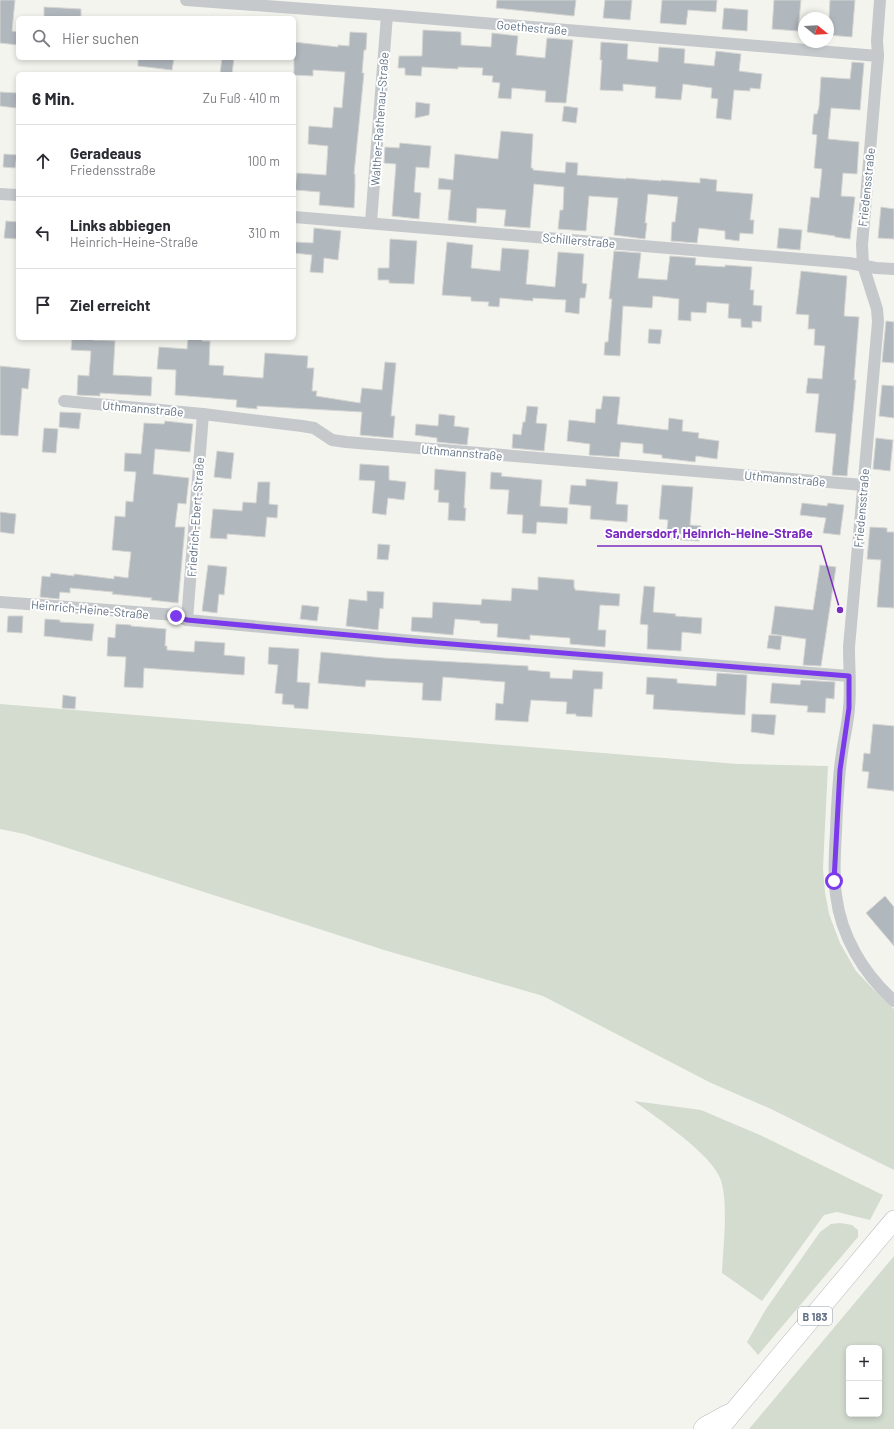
<!DOCTYPE html>
<html lang="de">
<head>
<meta charset="utf-8">
<style>
	body { margin:0; font-family:Barlow,sans-serif; background:#f7f7f7; color:#2b2b33 }
	.controls { position:absolute; right:12px; bottom:12px; display:grid; overflow:hidden; border-radius:6px; box-shadow:0 2px 6px #0003 }
	.controls button { width:36px; height:36px; display:grid; place-items:center; padding:0; border:0; border-bottom:1px solid #e1e1e2; background:#fff; color:#2b2b33; font:20px sans-serif }
	.compass { position:absolute; left:798px; top:12px; width:36px; height:36px; border-radius:50%; background:#fff; box-shadow:0 2px 6px #0003; rotate:108deg }
	.stop { position:absolute; width:12px; height:12px; margin:-9px; border:3px solid #7c3aed; border-radius:50%; background:#fff }
	.stop.end { background:#7c3aed; border-color:#fff; box-shadow:0 1px 4px #0008 }
	.list { margin:0; padding:0; list-style:none }
	h2 { display:flex; justify-content:space-between; align-items:center; height:52px; margin:0; padding:0 16px; font-size:17px }
	h2 small { font-size:13px; font-weight:400; color:#7c7c81 }
	.list li { display:grid; grid-template-columns:26px 1fr auto; gap:12px; align-items:center; box-sizing:border-box; height:72px; padding:0 16px; border-top:1px solid #e1e1e2 }
	.list b { display:block; font-size:15px; white-space:nowrap }
	.list p { margin:0; font-size:13px; white-space:nowrap; color:#7c7c81 }
	.list em { font-size:13px; font-style:normal; color:#7c7c81 }
	.icon { flex:none; width:22px; height:22px; fill:none; stroke:currentColor; stroke-width:2; stroke-linecap:round; stroke-linejoin:round }
	.map { position:relative; flex:none; width:894px; height:1429px; overflow:hidden }
	.search { position:absolute; background:#fff; box-shadow:0 2px 6px #0003; left:16px; top:16px; width:280px; height:44px; display:flex; align-items:center; gap:10px; box-sizing:border-box; padding:0 14px; border-radius:6px; color:#7c7c81; font-size:15px }
	.panel { position:absolute; background:#fff; box-shadow:0 2px 6px #0003; left:16px; top:72px; width:280px; height:268px; border-radius:6px }
	.map>svg:first-child { display:block }
	.green { fill:#d4dcd0; fill-rule:evenodd }
	.building { fill:#b0b7bd; stroke:#d5d5d2 }
	.lines { fill:none; stroke-linecap:round; stroke-linejoin:round }
	.primary-casing { stroke:#b8bbbf; stroke-width:20 }
	.minor { stroke:#c6c9cc; stroke-width:12 }
	.primary { stroke:#fff; stroke-width:19 }
	.route { stroke:#7c3aed; stroke-width:5 }
	.labels { text-anchor:middle; dominant-baseline:central; stroke-width:4; stroke-linejoin:round; paint-order:stroke }
	.shield { fill:#fff; stroke:#909ca9; stroke-width:1 }
	.shield-label { font-size:11px; font-weight:bold; fill:#607184 }
	.street-label { font-size:12px; fill:#607184; stroke:#fff }
	.leader { fill:none; stroke:#7b2cbf; stroke-width:1.5 }
	.callout-dot { fill:#7b2cbf; stroke:#fff; stroke-width:1.5 }
	.callout-label { font-size:13px; text-anchor:middle; font-weight:bold; fill:#7b2cbf; stroke:#fff; stroke-width:4; stroke-linejoin:round; paint-order:stroke }
</style>
</head>
<body>
<div class="map">
<svg width="894" height="1429" viewBox="0 0 894 1429">
	<rect width="100%" height="100%" fill="#f4f4ef"/>
	<g class="green">
		<path d="M0,704l738,60 90,2 -5,102 2,24 4,22 11,29 16,28 17,18 21,20v161l-123,-61 -60,-26 -168,-87 -159,-46 -360,-116 -24,-5z"/>
		<path d="M634,1101l67,9 59,25 123,60 -13,25 -33,-8 -13,3 -62,86 -40,-28c1,-24 7,-73 -2,-95 -11,-26 -62,-59 -86,-77z"/>
		<path d="M840,1223l12,2 6,5v7l-100,118 -11,-13 19,-33 54,-77 11,-8z"/>
		<path d="M894,1256v173h-145zM849,1348h30v66h-30z"/>
	</g>
	<g class="building">
		<path d="M0,0h15l-3,31 6,1v13l-18,-2z"/>
		<path d="M497,0h79l-2,16 -78,-8z"/>
		<path d="M605,0h27l-2,20 -27,-2z"/>
		<path d="M662,0h55l-1,12 -28,-2 -2,15 -26,-2z"/>
		<path d="M774,0h27l-3,31 -26,-2z"/>
		<path d="M830,0h25l-3,37 -24,-2z"/>
		<path d="M44,7l37,2v9h-37z"/>
		<path d="M724,8l24,2 -1,21 -25,-2z"/>
		<path d="M423,30l38,2v13l30,2 1,-14 26,3 -2,19 29,3 2,-20 26,2 -7,63 -21,-1 1,-11 -34,-3 -1,11 -13,-1 2,-15 -8,-1 1,-6 -11,-1 1,-7 -25,-1v2l-36,-2 -1,9 -16,-1v-7h-7l1,-12h23z"/>
		<path d="M350,32l17,1 -1,17h-2l-2,23h2l-10,101h1v14l-1,20 -35,-3 1,-13 -25,-2 2,-17 29,2 2,-29 -20,-2 1,-18 23,2 2,-21 8,1 3,-36 -32,-2v6l-19,-1v-33l44,5v-2l11,1z"/>
		<path d="M601,42l27,2 -1,15 31,3 1,-15 26,2 -1,14 30,3 2,-15 25,3 -2,17 23,3 -2,15 -10,-1v3l-16,-1 -3,30 -15,-2 2,-19 -7,-1 1,-10 -29,-4 -2,16 -26,-2 1,-11 -33,-3v7l-23,-1 2,-30h-2z"/>
		<path d="M138,58h36l-2,12 -34,-4z"/>
		<path d="M222,58h12l-2,16h-12z"/>
		<path d="M852,62l12,1 -4,47 -29,-2 -3,31 31,3 -2,32 -14,-1 -2,23 14,1 -5,42 -15,-2v-1l-28,-4 4,-35 8,1 3,-29 -8,-1 3,-33 -5,-1 2,-20h3l2,-7 2,-30 29,2z"/>
		<path d="M0,92l17,1 -1,15 -16,-2z"/>
		<path d="M416,102l14,2 -1,11 -14,3z"/>
		<path d="M564,106l14,2 -2,15 -14,-2z"/>
		<path d="M501,131l32,3 -2,34h2v2l32,3 1,-11 12,1 -1,12 49,4v-1l35,3v-1l39,3v-5l17,2 -1,11 37,3 -3,26h4l-1,14 -13,-1 -1,8 -14,-2v-8l-26,-3 -2,15 -26,-2 1,-19h3l3,-25 -30,-3 -3,29h2l-2,16 -31,-4 4,-37 -29,-2 -3,35 -28,-2 2,-19h3l1,-23 -30,-3 -4,44 -26,-2 2,-16 -29,-2 -1,15 -28,-3 3,-30 -13,-1 1,-11 14,2 2,-26 43,5z"/>
		<path d="M400,143l31,3 -2,22 -13,-1 -2,25 7,1 -2,26 -27,-3 4,-52 -12,-1 1,-16 14,1z"/>
		<path d="M4,154l13,1 -2,13 -12,-1z"/>
		<path d="M881,207l13,2v30l-16,-1z"/>
		<path d="M6,221l12,1v17l-14,-1z"/>
		<path d="M314,228l27,3 -3,29 -14,-2 -1,15 -13,-1 2,-17 -18,-2 2,-11 17,1z"/>
		<path d="M779,228l23,2 -2,20 -23,-2z"/>
		<path d="M390,239l27,2 -3,43 -25,-1v-3h-11v-12h11z"/>
		<path d="M447,242l26,3 -2,23 29,3 2,-23 27,2 -3,34 29,3 3,-35 26,2 -2,29 5,1 -2,14h-5l-1,16 -14,-2 1,-12 -33,-2v3l-33,-3 -1,9 -11,-1 1,-4 -18,-1v-4l-29,-2z"/>
		<path d="M614,251l27,2 -3,25 29,2 3,-24 26,2 -1,7 30,2v-2l27,2 -2,23h4l-1,15 9,1 -1,16 -9,-1v7l-11,-1v-8l-13,-1 1,-14 -22,-2 -1,11 -15,-1v9l-13,-1 1,-21 -26,-3 -1,12 -29,-2 -3,50 -16,-1 1,-13h3l4,-43h-3z"/>
		<path d="M801,271l46,5 -3,40 15,1 -5,63h2l-9,96 -15,-1 4,-41 -21,-2 4,-38 -13,-1 2,-15 14,1 3,-33 -11,-1 1,-16h-7l1,-14 -13,-1z"/>
		<path d="M886,321l8,1v41l-12,-1z"/>
		<path d="M649,329l13,1 -2,14 -12,-1z"/>
		<path d="M72,338h21v2l22,1 -2,34 39,2 -1,19 -51,-3v3l-23,-1 1,-20 11,1 2,-25 -20,-1z"/>
		<path d="M188,338h15l-1,3h8l-1,24 15,1 -1,9 40,3 2,-25 43,3 -1,12h7l-2,23h5l-1,5 44,7 2,-15 20,2 3,-28 11,1 -5,53h4l-2,22 -33,-3 2,-23 -105,-6v3l-21,-2 1,-7 -62,-5 1,-25 -19,-1 2,-22 28,2z"/>
		<path d="M0,366l30,3 -2,20 -6,-1 -4,48 -18,-1z"/>
		<path d="M882,385l12,1v32l-15,-2z"/>
		<path d="M603,396l17,1 -3,27 51,6 1,-12 14,2 -1,11 17,2 -1,5 21,3 -2,18 -21,-3 -1,6 -33,-4v-3l-19,-2v-9l-22,-2 -2,15 -30,-2 1,-11 -23,-3 2,-21 26,3 1,-14h5z"/>
		<path d="M527,406l11,1 -2,16 11,1 -3,27 -32,-3 1,-14 8,1 2,-13h2z"/>
		<path d="M60,412l21,1 -2,16 -20,-2z"/>
		<path d="M439,414l16,2 -1,10 15,2 -2,17 -30,-3v-4l-22,-3 1,-11 22,2z"/>
		<path d="M165,421l28,3 -3,28 -35,-3 -2,25 36,4 -3,26 -8,-1 -3,24h10l-7,76 -27,-3 1,-2 -40,-4 1,-2 -43,-4v5l-10,-1 -1,7 -19,-2 2,-21 8,1 1,-4 23,3v-2l40,5v-3l14,2 3,-26 -19,-2 3,-34 10,1 1,-16 7,1 3,-30 -12,-1 1,-18 16,1 3,-31 20,1z"/>
		<path d="M44,428l14,1 -2,24 -14,-1z"/>
		<path d="M876,438l17,2 -3,31 -17,-2z"/>
		<path d="M217,451l17,2 -3,26 -17,-2z"/>
		<path d="M360,464l29,2v14l17,2 -2,18 -16,-2 -2,17 -14,-2 3,-32 -16,-1z"/>
		<path d="M435,469l31,3 -2,36h2l-1,13 -17,-1 1,-17 -11,-1 1,-12h-5z"/>
		<path d="M491,472l11,1 -1,3 41,4 -2,26 28,2 -1,16 -30,-2 -1,12 -14,-1 1,-18 -16,-1 2,-24 -19,-1z"/>
		<path d="M586,479l32,3 -2,22 12,1 -1,17 -37,-3 1,-13 -22,-2 2,-19 15,1z"/>
		<path d="M258,482h12l-1,22 9,1 -1,13 -10,-1 -2,20 -38,-3v5l-17,-1 3,-29 29,2 1,-9 13,1z"/>
		<path d="M662,485l31,2 -3,38 11,1 -2,15 -33,-2 2,-19 -9,-1z"/>
		<path d="M802,503l25,3 1,-3 16,2 -4,30 -17,-2 3,-15 -26,-3z"/>
		<path d="M0,512l16,2 -2,20 -14,-2z"/>
		<path d="M870,527l17,1v4h7v76l-17,-1 4,-47 -14,-1z"/>
		<path d="M378,544l12,1 -2,15 -11,-1z"/>
		<path d="M208,565l19,2 -3,28 -5,-1 -2,19 -15,-2z"/>
		<path d="M820,565l16,2 -15,99 -18,-1 3,-26 -35,-5 4,-28 38,4z"/>
		<path d="M538,577l36,3v8h1v2l45,4 -1,12 -19,-1 -2,25h8l-1,17 -35,-3v-6l-40,-3v5l-33,-3 1,-13 -18,-1v-2l-25,-2 -2,16 -42,-4 1,-14 20,1 1,-16 48,3 1,-6 29,2 1,-13 26,2z"/>
		<path d="M644,586l11,1 -2,25 23,2 -1,2 27,2 -1,16 -19,-2 -1,19 -34,-2 1,-24 -8,-1z"/>
		<path d="M367,591l17,1 -1,17 -3,-1 -2,22 -32,-4 3,-27 18,2z"/>
		<path d="M302,605l17,2 -2,14 -17,-2z"/>
		<path d="M8,616h15l-1,17 -15,-1z"/>
		<path d="M45,619l15,1v2l34,2 -2,17 -48,-5z"/>
		<path d="M116,624l15,1v1l35,3 -1,17h2v4l27,2 1,-11 30,2 -1,12 21,2 -1,18 -100,-7 -1,20 -19,-1 2,-30 -19,-1 1,-19 7,1z"/>
		<path d="M769,635l13,1 -2,14 -13,-2z"/>
		<path d="M269,647l30,2 -2,33 13,1 -2,26 -14,-1v-3l-12,-1 1,-10 -8,-1 3,-28 -10,-1z"/>
		<path d="M321,652l63,6 144,8v4l22,2v6l22,1 1,-9 30,2 -1,17h-8l-2,28 -16,-1v-2h-10l1,-12 -36,-2 -3,22 -33,-2 1,-17 7,1 2,-22 -62,-5 -2,24 -19,-1 1,-17 -57,-3 -1,7 -47,-4z"/>
		<path d="M717,673l30,2 -2,40 -92,-6 1,-14 -8,-1 1,-17 30,2v4l39,3z"/>
		<path d="M801,680l34,2 -1,17 -8,-1 -1,15 -18,-1 1,-6 -38,-3 2,-20 28,2z"/>
		<path d="M63,695l13,2 -1,12 -13,-1z"/>
		<path d="M752,714l24,1 -2,20 -23,-3z"/>
		<path d="M873,724l21,2v65l-27,-3 2,-16 -7,-1 2,-18 6,1z"/>
		<path d="M885,896l9,11v39l-28,-33z"/>
	</g>
	<g class="lines">
		<defs>
			<g id="primary">
				<path d="M703,1429l3,-3 22,-12"/>
				<path d="M719,1429l175,-209"/>
			</g>
		</defs>
		<use href="#primary" class="primary-casing"/>
		<g class="minor">
			<path d="M186,0l201,15 491,41"/>
			<path d="M880,0l-3,41 1,15 -16,189 1,20 14,44 1,13 -29,325c0,20 2,41 0,61 -1,15 -5,30 -7,45 -4,26 -5,52 -6,78 -1,21 -3,43 0,64 5,41 27,78 58,106"/>
			<path d="M0,194l18,1"/>
			<path d="M294,217l555,46 27,5 18,1"/>
			<path d="M371,222l16,-207"/>
			<path d="M64,401l139,13 99,12 12,2 18,12 14,2 517,43"/>
			<path d="M0,602l176,13 11,5 227,21 435,35"/>
			<path d="M187,620l16,-206"/>
		</g>
		<use href="#primary" class="primary"/>
	</g>
	<g class="lines">
		<path class="route" d="M176,616l11,4 227,21 435,35v32l-9,62 -6,111"/>
	</g>
	<g class="labels">
		<rect class="shield" x="798" y="1307" width="34" height="18" rx="3"/>
		<g class="shield-label">
			<text x="815" y="1316">B 183</text>
		</g>
		<g class="street-label">
			<text transform="translate(532 27) rotate(5)">Goethestraße</text>
			<text transform="translate(379 119) rotate(-86)">Walther-Rathenau-Straße</text>
			<text transform="translate(866 187) rotate(-84)">Friedensstraße</text>
			<text transform="translate(579 240) rotate(5)">Schillerstraße</text>
			<text transform="translate(143 408) rotate(5)">Uthmannstraße</text>
			<text transform="translate(462 452) rotate(5)">Uthmannstraße</text>
			<text transform="translate(785 478) rotate(5)">Uthmannstraße</text>
			<text transform="translate(861 508) rotate(-85)">Friedensstraße</text>
			<text transform="translate(195 517) rotate(-86)">Friedrich-Ebert-Straße</text>
			<text transform="translate(90 609) rotate(5)">Heinrich-Heine-Straße</text>
		</g>
	</g>
	<path class="leader" d="M840 610L821 546H597"/>
	<circle class="callout-dot" cx="840" cy="610" r="4"/>
	<g class="callout-label">
		<text x="709" y="538">Sandersdorf, Heinrich-Heine-Straße</text>
	</g>
</svg>
<div class="controls">
<button>+</button>
<button>−</button>
</div>
<svg class="compass" viewBox="-18 -18 36 36"><path d="M0-13l5 13h-10z" fill="#e53935"/><path d="M0 13l5-13h-10z" fill="#7c7c81"/></svg>
<div class="stop" style="left:834px;top:881px"></div>
<div class="stop end" style="left:176px;top:616px"></div>
<div class="search"><svg class="icon" aria-label="search" viewBox="0 0 24 24"><circle cx="10" cy="10" r="6"/><path d="M15 15l6 6"/></svg>Hier suchen</div>
<section class="panel">
<h2>6 Min.<small>Zu Fuß · 410 m</small></h2>
<ul class="list">
<li><svg class="icon" aria-label="ahead" viewBox="0 0 24 24"><path d="M12 20V5M6 11l6-6 6 6"/></svg><div><b>Geradeaus</b><p>Friedensstraße</p></div><em>100 m</em></li>
<li><svg class="icon" aria-label="left" viewBox="0 0 24 24"><path d="M17 20v-9H6M10 6l-5 5 5 5"/></svg><div><b>Links abbiegen</b><p>Heinrich-Heine-Straße</p></div><em>310 m</em></li>
<li><svg class="icon" aria-label="arrive" viewBox="0 0 24 24"><path d="M6 21V4h12l-3 4 3 4H6"/></svg><div><b>Ziel erreicht</b></div></li>
</ul>
</section>
</div>
</body>
</html>
